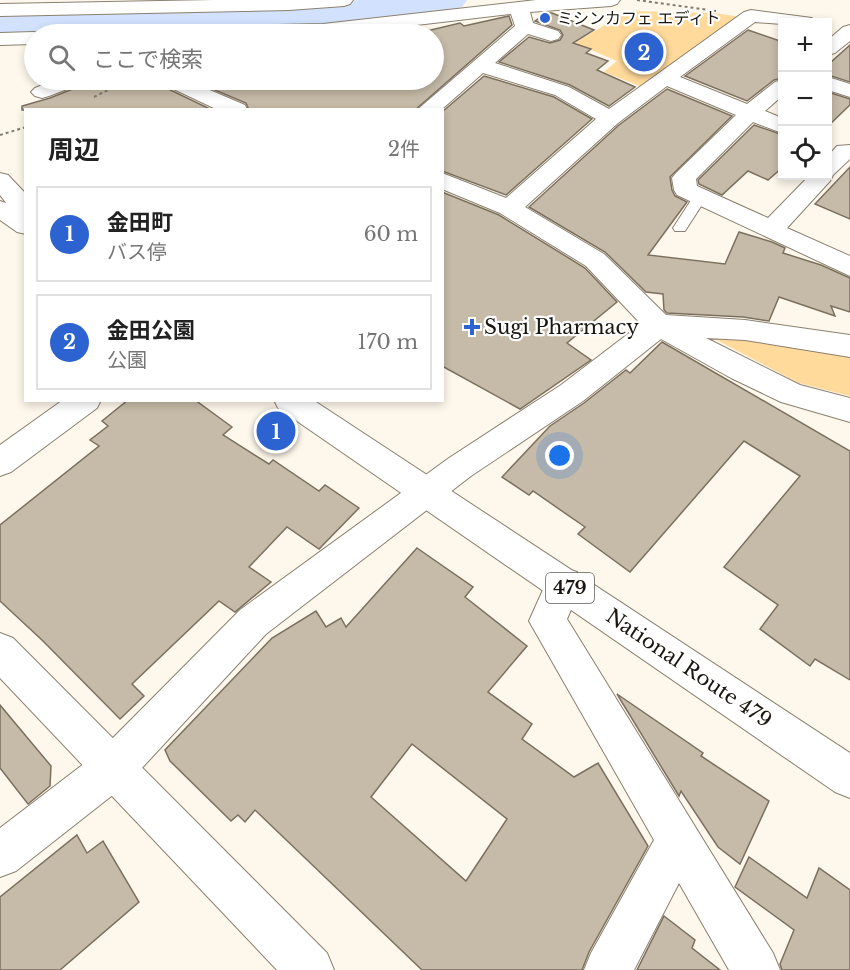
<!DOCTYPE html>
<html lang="ja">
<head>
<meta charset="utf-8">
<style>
	body { margin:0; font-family:"Libre Baskerville","Noto Sans JP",serif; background:#f6f6f6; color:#222 }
	.controls { position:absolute; right:18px; top:18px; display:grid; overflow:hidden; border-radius:0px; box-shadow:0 3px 9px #0003 }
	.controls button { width:54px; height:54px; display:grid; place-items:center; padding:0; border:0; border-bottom:2px solid #e0e0e0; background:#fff; color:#222; font:30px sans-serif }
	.you { position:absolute; left:560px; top:456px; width:21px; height:21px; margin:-15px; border:4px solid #fff; border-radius:50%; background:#1a73e8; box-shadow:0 0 0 9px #1a73e833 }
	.badge { display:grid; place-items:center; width:39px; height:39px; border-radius:50%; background:#2d63d1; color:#fff; font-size:20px; font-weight:700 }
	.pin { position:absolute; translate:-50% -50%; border:3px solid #fff; box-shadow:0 2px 6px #0006 }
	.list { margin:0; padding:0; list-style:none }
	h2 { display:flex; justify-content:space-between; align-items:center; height:78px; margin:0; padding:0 24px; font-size:26px }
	h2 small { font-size:20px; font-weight:400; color:#767676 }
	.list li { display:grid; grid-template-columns:39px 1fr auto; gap:18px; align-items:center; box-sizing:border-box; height:96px; margin:0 12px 12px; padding:0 12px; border:2px solid #e0e0e0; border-radius:0px }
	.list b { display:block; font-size:22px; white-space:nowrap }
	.list p { margin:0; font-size:20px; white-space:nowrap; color:#767676 }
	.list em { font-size:20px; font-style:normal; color:#767676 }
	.icon { flex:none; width:33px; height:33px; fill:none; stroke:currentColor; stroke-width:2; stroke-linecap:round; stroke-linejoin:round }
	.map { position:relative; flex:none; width:850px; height:970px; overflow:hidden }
	.search { position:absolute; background:#fff; box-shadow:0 3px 9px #0003; left:24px; top:24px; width:420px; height:66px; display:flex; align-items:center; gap:15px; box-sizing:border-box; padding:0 21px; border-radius:33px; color:#767676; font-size:22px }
	.panel { position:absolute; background:#fff; box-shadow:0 3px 9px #0003; left:24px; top:108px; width:420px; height:294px; border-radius:0px }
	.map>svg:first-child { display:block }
	.green { fill:#ffda9b }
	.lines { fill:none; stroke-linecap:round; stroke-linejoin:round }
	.river { fill:#d1e1fe; fill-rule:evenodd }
	.building { fill:#c6bba8; stroke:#7b705f; stroke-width:1.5; fill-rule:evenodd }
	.lane-casing { stroke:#8b806f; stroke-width:2 }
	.street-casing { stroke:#8b806f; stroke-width:2 }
	.secondary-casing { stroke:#8b806f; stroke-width:2 }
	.highway-casing { stroke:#8b806f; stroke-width:2 }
	.path { stroke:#827d73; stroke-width:2; stroke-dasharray:3 3; stroke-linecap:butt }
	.lane { fill:#fff; fill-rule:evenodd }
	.street { fill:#fff; fill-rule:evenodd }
	.secondary { fill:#fff; fill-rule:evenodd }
	.highway { fill:#fff; fill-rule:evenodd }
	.poi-dot { fill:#2d63d1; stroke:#fff; stroke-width:2 }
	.labels { text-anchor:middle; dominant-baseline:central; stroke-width:4.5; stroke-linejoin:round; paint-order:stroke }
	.far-poi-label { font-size:16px; fill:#1b1710; stroke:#fff; text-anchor:start }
	.shield { fill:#fff; stroke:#5f5d58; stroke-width:1.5 }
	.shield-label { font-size:18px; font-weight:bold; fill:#1b1710 }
	.poi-label { font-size:20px; fill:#1b1710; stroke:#fff; text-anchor:start }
	.street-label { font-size:20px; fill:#1b1710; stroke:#fff }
</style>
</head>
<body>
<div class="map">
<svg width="850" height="970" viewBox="0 0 850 970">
	<rect width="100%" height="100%" fill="#fef7eb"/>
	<g class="green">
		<path d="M628,11l85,2 29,4 -100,70 -38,-15 13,-11 -42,-18z"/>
		<path d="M707,335l51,2 92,18v41l-51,-13z"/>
	</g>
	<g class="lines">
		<path class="river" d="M359,0h108l-5,7 -12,3 -131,16 -78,5 -241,6v-22l241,-6z"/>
	</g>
	<g class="building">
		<path d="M547,13h5l42,17 -21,13 18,6 -5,4 22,8 -11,9 38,17 -26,19 -39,-21 -71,-23 30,-25 21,6 10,-3 3,-5 -3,-5 -25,-9z"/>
		<path d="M509,16l3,9 -97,85h-166l-3,-7 -55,-23h243v-46h-20l46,-11 4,3z"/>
		<path d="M748,30l35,12v36l-9,2 -27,21 -62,-25z"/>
		<path d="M850,45v37l-22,-7v-16l4,2z"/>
		<path d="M484,76l70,21 38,22 -86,76 -64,-24v-59z"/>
		<path d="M95,80h63l4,6 50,24h-190v-4l28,-8z"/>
		<path d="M667,89l65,27 -62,61 2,13 3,6 12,6 -39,53 77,9 14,-32 33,10 13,6 -2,5 38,12 29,13v34l-19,-6 4,10 -56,-19 -10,24 -26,-4 -76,-4 -3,-3 -1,-16 -17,-2 -41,-40 -76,-45 90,-82z"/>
		<path d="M828,92l22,7v6l-22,21z"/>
		<path d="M754,125l29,10v32l-15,13 -20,-9 -26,24 -23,-11 -1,-4z"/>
		<path d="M850,167v52l-35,-15z"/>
		<path d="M442,192l57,23 86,53 32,34 -50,41 24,17 -71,49 -78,-43z"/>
		<path d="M662,342l188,109v229l-35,-21 -5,7 -50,-37 18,-24 -54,-38 76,-91 -56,-35 -114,131 -52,-38 7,-7 -52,-36 -4,4 -27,-18 48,-51 34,-23 42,-33 4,3z"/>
		<path d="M128,400h67l37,27 -9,8 46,29 4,-4 46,31 6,-6 34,23 -40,41 -32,-22 -38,40 22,15 -36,30 -16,-11 -87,83 12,12 -24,23 -77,-78 -43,-40v-76l99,-79 -9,-6 18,-14 -6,-5z"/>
		<path d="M417,548l56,39 -8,10 62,49 -39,46 44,32 -10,15 52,38 24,-14 50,83 -59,106 -7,18h-160l-167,-160 -10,12 -7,-7 -7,6 -61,-60 -5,-11 107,-112 44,-27 10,16 15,-9 5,9zM412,744l95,75 -41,62 -95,-84z"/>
		<path d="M617,694l86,59 -2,3 68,45 -29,63 -22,-17 -37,-56 -2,5z"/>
		<path d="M0,705l51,61 -1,20 -22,18 -28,-36z"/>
		<path d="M77,835l10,18 16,-12 36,61 -79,68h-60v-73z"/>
		<path d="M749,857l58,41 12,-30 31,22v80h-68l-2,-6 14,-34 -59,-43z"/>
		<path d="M664,916l31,24 -3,8 28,22h-83z"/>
	</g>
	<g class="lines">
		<defs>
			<path id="lane" d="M700,193l7,4 -22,34h-10l-2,-3 2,-3 20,-31z"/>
			<g id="street">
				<path d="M214,0h139l-3,4 -6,2 -55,4 -289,6v-12z"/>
				<path d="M536,0h84l-3,4 -6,2 -81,6 3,11 25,8 3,4 -3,4 -7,2 -23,-7 -33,29 74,24 40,22 135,-97 7,-2 61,8 2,4h-32v2l-27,-2 -75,55 67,27 28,-22 7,-2v16l-17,15 17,7v15l-29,-11 -57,57 1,7 71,32 41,-42h19v-20l9,-10 13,-1v14l-17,16 -3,6 -43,47 63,28v20l-173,-81 -3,-5 -2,-12 4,-5 60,-58 -69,-29 -49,37 -93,84 79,47 62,61 79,5 105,15v22l-105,-17 -39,-2 94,47 50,13v24l-69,-20 -50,-24 -70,-39 -78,62 -112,75 -205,158 -138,149 -112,88 -16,6v-49l98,-75 142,-143 209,-152 112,-73 80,-61 -55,-58 -86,-53 -58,-24v-16l64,25 90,-79 -41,-24 -72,-22 -42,37h-24l98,-84 -4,-12 -171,20h-203l3,-4 7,-2 176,-4z"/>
				<path d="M850,25v16l-15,12 -7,2v-15l15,-13z"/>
				<path d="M34,32l7,2h-7v10l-34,1v-12z"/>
				<path d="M828,77l22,7v13l-22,-7z"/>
				<path d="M55,80h28l-3,4 -31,12 -7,2 -7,-2 -4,-4 4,-4z"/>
				<path d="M160,80h26l59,25 2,5h-29l-55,-26z"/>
				<path d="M0,173l8,2 18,19v37l-9,-2 -10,-25 -7,-9z"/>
				<path d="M564,568l13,4 5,12 -15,35 206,334 7,17h-51l-50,-87 -45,87h-50l7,-17 63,-113 -125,-219 22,-49z"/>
			</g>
			<g id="secondary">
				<path d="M63,400h38l-4,8 -86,64 -11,4v-31z"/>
				<path d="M0,633l13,5 314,315 7,17h-57l-277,-292z"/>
			</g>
			<g id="highway">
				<path d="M0,201l9,3 17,10v20l-9,-2 -17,-12z"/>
				<path d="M274,400h39l537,353v45l-15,-6 -557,-384z"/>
			</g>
		</defs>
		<use href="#lane" class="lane-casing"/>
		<use href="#street" class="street-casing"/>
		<use href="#secondary" class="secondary-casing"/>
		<use href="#highway" class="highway-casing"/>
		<g class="path">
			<path d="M637,0l79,11"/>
			<path d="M94,97l34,-17"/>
			<path d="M0,135l26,-8"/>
		</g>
		<use href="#lane" class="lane"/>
		<use href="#street" class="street"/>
		<use href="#secondary" class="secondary"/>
		<use href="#highway" class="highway"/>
	</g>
	<g class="poi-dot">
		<circle cx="545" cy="18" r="6"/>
		<path d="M469 318h6v6h6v6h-6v6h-6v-6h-6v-6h6z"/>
	</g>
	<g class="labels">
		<g class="far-poi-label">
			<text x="557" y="18">ミシンカフェ エディト</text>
		</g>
		<rect class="shield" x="546" y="573" width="48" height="30" rx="4.5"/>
		<g class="shield-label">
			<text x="570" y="588">479</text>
		</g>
		<g class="poi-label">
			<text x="484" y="327">Sugi Pharmacy</text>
		</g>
		<g class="street-label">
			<text transform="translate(689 668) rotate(34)">National Route 479</text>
		</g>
	</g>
</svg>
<div class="controls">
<button>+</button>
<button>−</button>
<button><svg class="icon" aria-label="locate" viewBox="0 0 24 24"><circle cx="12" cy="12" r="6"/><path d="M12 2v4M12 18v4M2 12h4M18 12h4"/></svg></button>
</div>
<div class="you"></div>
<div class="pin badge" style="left:276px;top:431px">1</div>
<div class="pin badge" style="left:644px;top:52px">2</div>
<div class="search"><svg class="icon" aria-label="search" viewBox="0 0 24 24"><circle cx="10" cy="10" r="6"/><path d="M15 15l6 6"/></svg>ここで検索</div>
<section class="panel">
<h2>周辺<small>2件</small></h2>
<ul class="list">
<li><span class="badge">1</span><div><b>金田町</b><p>バス停</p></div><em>60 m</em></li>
<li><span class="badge">2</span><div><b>金田公園</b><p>公園</p></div><em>170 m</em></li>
</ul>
</section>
</div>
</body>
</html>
